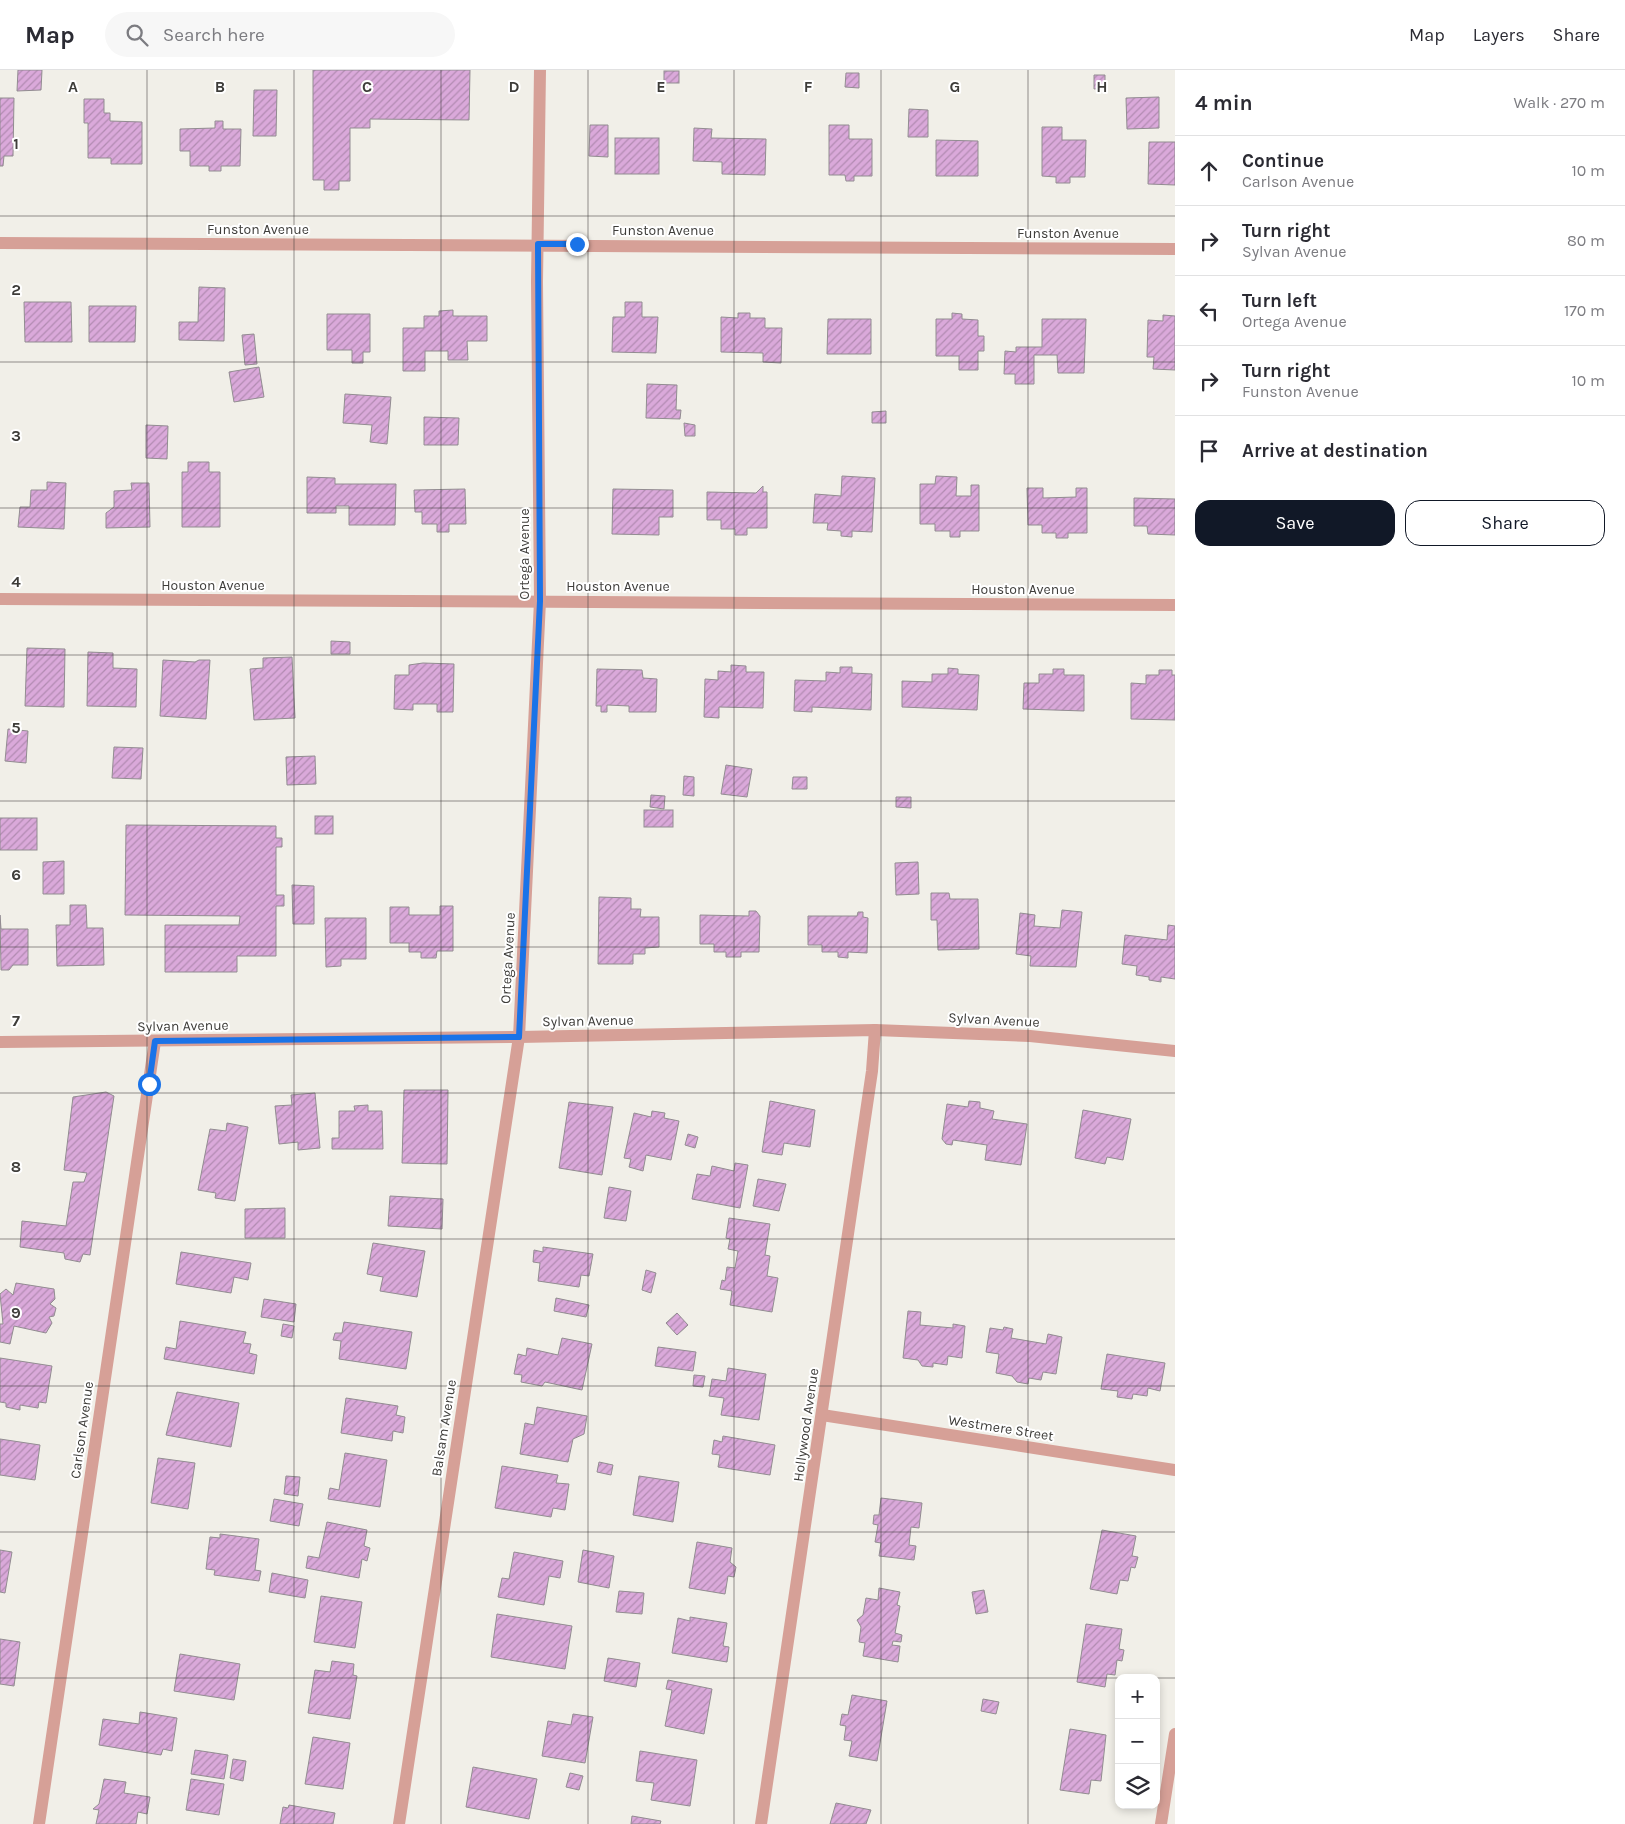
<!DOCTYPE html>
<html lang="en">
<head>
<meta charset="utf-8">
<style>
	body { margin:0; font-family:Karla,sans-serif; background:#f7f7f7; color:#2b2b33 }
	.controls { position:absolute; right:15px; bottom:15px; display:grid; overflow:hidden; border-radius:10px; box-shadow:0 2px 8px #0003 }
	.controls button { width:45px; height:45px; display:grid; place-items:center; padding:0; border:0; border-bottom:1px solid #e1e1e2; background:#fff; color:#2b2b33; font:25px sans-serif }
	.stop { position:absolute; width:15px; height:15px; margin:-11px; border:4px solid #1a73e8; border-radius:50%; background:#fff }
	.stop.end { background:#1a73e8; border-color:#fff; box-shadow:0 1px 5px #0008 }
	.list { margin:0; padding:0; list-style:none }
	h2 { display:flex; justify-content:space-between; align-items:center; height:65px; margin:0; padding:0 20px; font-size:21px }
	h2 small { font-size:16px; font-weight:400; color:#7c7c81 }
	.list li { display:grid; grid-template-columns:32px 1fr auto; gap:15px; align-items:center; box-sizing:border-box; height:70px; padding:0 20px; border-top:1px solid #e1e1e2 }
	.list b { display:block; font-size:19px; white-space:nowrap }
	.list p { margin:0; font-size:16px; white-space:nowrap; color:#7c7c81 }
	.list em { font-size:16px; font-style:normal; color:#7c7c81 }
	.actions { display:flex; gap:10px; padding:15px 20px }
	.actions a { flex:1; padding:11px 0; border:1px solid #111827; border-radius:15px; text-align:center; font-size:18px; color:#111827 }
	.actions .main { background:#111827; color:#fff }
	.icon { flex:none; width:28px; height:28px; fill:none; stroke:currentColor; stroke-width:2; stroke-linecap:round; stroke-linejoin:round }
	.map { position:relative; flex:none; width:1175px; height:1754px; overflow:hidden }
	header { display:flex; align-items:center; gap:30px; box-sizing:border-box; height:70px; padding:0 25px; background:#fff; border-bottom:1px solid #e1e1e2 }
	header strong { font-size:24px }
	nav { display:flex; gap:28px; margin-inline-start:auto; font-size:18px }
	.search { width:350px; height:45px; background:#f7f7f7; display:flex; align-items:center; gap:12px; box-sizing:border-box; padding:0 18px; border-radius:28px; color:#7c7c81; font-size:19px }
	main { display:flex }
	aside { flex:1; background:#fff }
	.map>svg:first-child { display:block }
	.building { fill:url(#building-hatch); stroke:#928c91 }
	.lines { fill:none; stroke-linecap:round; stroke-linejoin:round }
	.minor { stroke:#d6a097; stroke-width:12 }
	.route { stroke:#1a73e8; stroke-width:6 }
	.grid { fill:none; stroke:#3e3d3a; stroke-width:1; stroke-opacity:0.55 }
	.labels { text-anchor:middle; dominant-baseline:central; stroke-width:4; stroke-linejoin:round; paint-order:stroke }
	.street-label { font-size:14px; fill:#3e3d3a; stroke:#fff }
	.grid-label { font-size:16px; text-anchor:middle; font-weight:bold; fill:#3e3d3a; stroke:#fff; stroke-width:4; stroke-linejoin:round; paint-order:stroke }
</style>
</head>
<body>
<header>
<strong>Map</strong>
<div class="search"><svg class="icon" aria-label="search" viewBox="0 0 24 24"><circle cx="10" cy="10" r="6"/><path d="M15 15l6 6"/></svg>Search here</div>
<nav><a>Map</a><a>Layers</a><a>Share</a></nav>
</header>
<main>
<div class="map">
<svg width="1175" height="1754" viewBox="0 0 1175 1754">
	<defs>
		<pattern id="building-hatch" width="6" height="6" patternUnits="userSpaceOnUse" patternTransform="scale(1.25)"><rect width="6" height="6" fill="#daa9da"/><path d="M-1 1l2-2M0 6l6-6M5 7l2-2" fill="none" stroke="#b28bb2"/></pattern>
	</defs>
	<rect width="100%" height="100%" fill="#f1efe8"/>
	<g class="building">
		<path d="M18,0h24l-1,20 -24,1z"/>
		<path d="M313,0h157l-1,50 -99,-1v9h-20v53h-11v9h-15v-10h-11z"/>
		<rect x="664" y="1" width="15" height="12"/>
		<path d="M846,3h13v15l-14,-1z"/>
		<path d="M1094,5h11v13l-11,1z"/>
		<path d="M254,20h23l-1,46h-23z"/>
		<path d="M1159,27v31l-32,1 -1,-31z"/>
		<path d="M0,28h14l-1,58h-9l-1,10h-3z"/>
		<path d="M84,29h20v14h6v8l32,1v42h-31v-6h-23v-35h-4z"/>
		<path d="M909,39l19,1v27h-20z"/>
		<path d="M215,51h8v8h18l-1,37h-19v5h-12v-5h-19v-15h-10v-22l35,-1z"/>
		<path d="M590,55h18v32l-19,-1z"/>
		<path d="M829,55h20v14h23v37h-18v5h-8l-1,-6h-16z"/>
		<path d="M1042,57h20v13h24l-1,37h-15v6h-14v-6l-14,-1z"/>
		<path d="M694,58l18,1 -1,9 55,1 -1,36 -43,-1v-12l-29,-1z"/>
		<rect x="615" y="68" width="44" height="36"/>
		<path d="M936,70l42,1v35h-42z"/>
		<path d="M1149,72h26v43l-27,-1z"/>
		<path d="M199,217l26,1 -1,53 -45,-1v-18h19z"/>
		<path d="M24,232h47l1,40h-47z"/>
		<path d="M625,232h17v15h16l-2,36 -44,-1 1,-35h12z"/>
		<path d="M89,236h47l-1,36h-46z"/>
		<path d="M453,240v6h34v25h-20l1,19h-20v-9h-23v20h-22v-43h21v-12h15v-5z"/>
		<path d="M738,243h12v5h15v10h17l-1,35 -18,-1v-9l-42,-1v-35l17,1z"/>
		<path d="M952,243l10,1v5l16,1v16h6v15h-6v19h-19v-14h-23v-37h16z"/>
		<path d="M327,244h43v38h-7v11h-11v-13h-25z"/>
		<path d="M1163,245l12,1v54l-22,-1 1,-12h-7l1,-37 15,1z"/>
		<path d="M828,249h43v35h-44z"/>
		<path d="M1042,249h44l-2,54h-26l-1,-18h-23v29h-19v-10h-11l1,-23 11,1v-5h26z"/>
		<path d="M254,264l3,30 -12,1 -3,-30z"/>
		<path d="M259,297l5,30 -30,5 -5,-30z"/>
		<path d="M647,314l30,1 -1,25h5l-1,9 -34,-1z"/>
		<path d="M345,324l46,3 -4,47 -17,-2 2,-17 -29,-2z"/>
		<path d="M886,341v12h-14v-11z"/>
		<path d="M424,347l35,1 -1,27h-34z"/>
		<path d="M684,353l11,2v11h-10z"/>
		<path d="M146,355l22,1 -1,33 -21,-1z"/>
		<path d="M188,392h21v10h11v55h-38v-55h6z"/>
		<path d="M842,406l33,2 -3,54 -20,-1v6l-11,-1v-5l-14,-1 1,-7h-15l2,-29 26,2z"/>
		<path d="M936,406l21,1 -1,19h15v-11h8v46h-19v6h-10v-6h-15v-7h-15v-40h15z"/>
		<path d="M307,407l28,1v6h61l-1,41h-46v-19h-13v7h-29z"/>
		<path d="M47,412l19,1 -2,46 -46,-2 2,-20h10l1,-17h16z"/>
		<path d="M131,413h18l1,44 -44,1v-15l8,-6v-16l18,-1z"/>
		<path d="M763,416v6h4v36h-20v7h-12v-6h-14v-9h-14v-28l49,1z"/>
		<path d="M1027,418h16v10l33,-1v-9h11v45h-19v5h-12v-5h-14v-8h-14z"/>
		<path d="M465,419l1,35h-17v8h-12v-8h-15v-12h-7l-1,-22z"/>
		<path d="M613,419l60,1v27h-14v18l-47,-1z"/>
		<path d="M1134,428l41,1v36l-27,-1 -1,-8h-13z"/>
		<path d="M331,571l19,1v12h-19z"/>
		<path d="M27,578l38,1 -1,58 -39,-1z"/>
		<path d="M88,582l25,1v15l24,1 -1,38 -49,-1z"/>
		<path d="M292,587l3,61 -41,2 -4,-51 13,-1v-10z"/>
		<path d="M163,590l32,2 4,-2h11l-4,59 -46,-3z"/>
		<path d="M423,593l31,1 -1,48h-16v-8h-24v6l-19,-1 1,-34h14v-10z"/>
		<path d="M731,595l15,1v6h18l-1,36 -44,-1v11l-15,-1 1,-38 13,1v-9l13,1z"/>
		<path d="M840,597h12v6l20,1 -1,36 -59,-3v5l-18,-1 1,-31 31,1v-9l14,1z"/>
		<path d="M948,598l10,1v5l21,1 -2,35 -75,-3v-26l30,1v-8h16z"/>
		<path d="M597,599l45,1 1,8 14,1 -1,33h-27v-6l-22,-1v7h-6v-6h-5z"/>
		<path d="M1053,599h11v6h20v36l-61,-2 1,-26h15v-9h14z"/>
		<path d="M1159,600h13v5h3v45l-44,-1v-36l15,1v-9h13z"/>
		<path d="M8,659l20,2 -2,32 -21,-2z"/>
		<path d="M114,677l29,1 -2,31 -29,-1z"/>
		<path d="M315,686l1,28 -29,1 -1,-28z"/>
		<path d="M726,695l26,4 -5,28 -26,-3z"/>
		<path d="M684,706l10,1v19l-11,-1z"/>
		<path d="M793,707h14v12h-15z"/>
		<path d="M651,725l14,1 -1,13 -14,-2z"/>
		<path d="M896,727h15v11l-15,-1z"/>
		<rect x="644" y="740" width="29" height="17"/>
		<rect x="315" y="746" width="18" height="18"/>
		<rect x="0" y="748" width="37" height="32"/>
		<path d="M126,755l150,1v12h6v9h-6v48h8v11h-8v50h-39v16h-72v-47h74l1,-9 -115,-1z"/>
		<path d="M64,791v33h-21v-32z"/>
		<path d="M918,792l1,32 -23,1 -1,-32z"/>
		<path d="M292,815l22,1v38h-21z"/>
		<path d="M931,823h18l1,6h28l1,50 -41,1 -1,-30h-6z"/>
		<path d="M599,827l32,1v11h10l-1,8h19v30l-14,1v6h-12v10h-35z"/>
		<path d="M70,835h16l1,23h16l1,37 -47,1 -1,-41h14z"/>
		<path d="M440,836h13v45h-16l-1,7h-15v-6h-12v-9h-19v-36h19v8h31z"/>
		<path d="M1062,840l20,2 -6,55 -46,-1 1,-10 -15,-2 4,-41 15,2 -1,11 26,2z"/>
		<path d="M749,841h7l4,5 -1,36h-18v5h-15v-5h-12v-8h-14v-29l49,1z"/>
		<path d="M858,842h5v5l5,1 -1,35 -19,-1v6l-10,-1v-5h-16v-7h-14v-29h49z"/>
		<path d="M0,845l1,14h27v36h-15l-4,5h-8z"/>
		<path d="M325,848h41v41h-25v7l-15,1z"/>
		<path d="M1168,855l7,1v53l-14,-2v5l-12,-2v-3l-13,-2 1,-9 -15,-2 3,-29 42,5z"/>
		<path d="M404,1020h44l-1,74 -45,-1z"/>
		<path d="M106,1022l8,4 -24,159 -7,-1 -3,8 -15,-3 -1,-6 -44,-6 2,-26 44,5 7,-44h11l3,-9 -23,-3 9,-73z"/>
		<path d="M315,1023l5,55 -22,2v-8l-19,2 -4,-38 17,-1 -1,-10z"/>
		<path d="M770,1031l45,9 -5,37 -26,-4 -2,12 -20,-3z"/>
		<path d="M969,1031l11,1v6l14,3 -2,8 35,5 -6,41 -36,-5 2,-15 -34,-5 -1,5 -6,-1 -4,-5 5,-35 21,3z"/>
		<path d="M569,1032l44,5 -11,68 -43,-7z"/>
		<path d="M368,1035v6h14l1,38h-51v-11h7v-27h16l-1,-5z"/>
		<path d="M1083,1040l48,9 -8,41 -16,-3 -2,7 -30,-6z"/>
		<path d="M652,1041l13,2 -1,5 15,3 -8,39 -25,-5 -3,16 -14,-4 2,-8 -7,-1 10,-45 17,4z"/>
		<path d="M227,1053l21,4 -13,74 -20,-3 1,-5 -18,-3 12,-61 16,2z"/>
		<path d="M688,1064l10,3 -3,11 -10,-3z"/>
		<path d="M735,1093l13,2 -8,43 -48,-9 5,-25 13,2 2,-10 22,5z"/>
		<path d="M758,1109l28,5 -7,27 -26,-5z"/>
		<path d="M609,1117l22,4 -5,30 -22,-3z"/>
		<path d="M390,1126l53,3 -1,30 -54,-3z"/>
		<path d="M285,1138v30h-40v-29z"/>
		<path d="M729,1148l41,6 -5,31 5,1 -3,20 11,2 -6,34 -42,-7 2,-14 -12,-2 2,-9 3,1 2,-14 8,1 3,-17 -10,-2 2,-10 -4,-1z"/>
		<path d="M373,1173l52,8 -8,46 -37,-6 3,-14 -16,-3z"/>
		<path d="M543,1177l50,7 -4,22 -8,-1 -2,12 -41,-6 2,-18 -7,-1 1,-12 9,2z"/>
		<path d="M181,1182l70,11 -3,17 -14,-3 -3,16 -55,-9z"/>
		<path d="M646,1200l10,3 -5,20 -9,-3z"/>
		<path d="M16,1213l38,6 1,10 -5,5 6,4 -2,8 -5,1 3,6 -6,10 -32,-7 -4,18 -10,-2v-18h3l-3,-30 6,-5 7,6z"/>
		<path d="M556,1228l33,7 -3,12 -32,-6z"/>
		<path d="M264,1229l32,5 -2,18 -33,-5z"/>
		<path d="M908,1241l13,1 -1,13 33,3v-4l12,2 -3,32 -14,-2 -1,9 -14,-2v4l-11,-1 -4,-6 -15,-2z"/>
		<path d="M677,1243l11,12 -11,10 -11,-12z"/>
		<path d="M180,1251l66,11 -3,11 8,1 -2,9 8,2 -3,19 -90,-15 2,-12 10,2z"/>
		<path d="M344,1252l68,10 -6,37 -67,-10 2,-18 -8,-1 2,-7h7z"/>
		<path d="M283,1254l11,2 -2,12 -11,-2z"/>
		<path d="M1004,1257l9,2 -2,9 35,6 2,-10 14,3 -6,37 -13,-2 -2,8 -12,-2 -1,6 -11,-2 -5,-6 -16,-3 3,-19 -13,-2 4,-24 13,2z"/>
		<path d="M562,1268l30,6 -10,46 -37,-8 -3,4 -21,-4 1,-7 -8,-1 4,-20 8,2 1,-8 31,7z"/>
		<path d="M658,1277l38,5 -3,19 -38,-5z"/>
		<path d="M1107,1284l58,9 -5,28 -12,-3 -1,8 -14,-2 -1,5 -15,-2 1,-6 -17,-2z"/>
		<path d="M0,1288l52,8 -6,37 -7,-1 -1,6 -18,-3v5l-14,-3v-4l-6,-1z"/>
		<path d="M728,1298l38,6 -7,46 -38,-5 3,-17 -15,-2 3,-17 14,2z"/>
		<path d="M694,1305l11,1 -2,11 -10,-1z"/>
		<path d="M177,1322l62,11 -8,44 -65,-12z"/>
		<path d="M346,1328l52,8 -2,9 9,2 -2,16 -10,-2 -1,10 -51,-8z"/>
		<path d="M537,1337l50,9 -3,18 -11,5 -5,23 -48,-8 5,-31 9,2z"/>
		<path d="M723,1366l52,9 -5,30 -52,-8 2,-12 -8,-1 2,-14 8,2z"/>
		<path d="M0,1369l40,6 -5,35 -35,-5z"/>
		<path d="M345,1383l42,7 -7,47 -52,-8 2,-11 9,2z"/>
		<path d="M158,1388l37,5 -7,46 -37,-6z"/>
		<path d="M599,1392l14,3 -2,10 -14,-3z"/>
		<path d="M502,1396l56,9 -2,8 13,1 -4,26 -12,-2 -2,9 -56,-9z"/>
		<path d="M286,1406l14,1 -2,19 -14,-2z"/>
		<path d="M639,1406l40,6 -6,40 -40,-7z"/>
		<path d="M881,1428l41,5 -3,25 -8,-1 -2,18 7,1 -2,14 -35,-4 2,-13 -6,-1 3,-17 -5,-1 1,-9h5z"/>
		<path d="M274,1429l29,5 -4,22 -29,-5z"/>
		<path d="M327,1452l40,8 -3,16 6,2 -3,13 -5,-2 -3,19 -53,-10 2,-12 11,2z"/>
		<path d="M1102,1460l34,6 -4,20 6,1 -3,11 -4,-1 -3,14 -8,-1 -3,14 -27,-5z"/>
		<path d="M220,1464l39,5 -4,31 6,1 -2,10 -45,-6 1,-5 -9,-1 4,-32 10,1z"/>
		<path d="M697,1472l35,6 -2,14 6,5 -2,10 -6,-1 -3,18 -36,-6z"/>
		<path d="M0,1480l12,2 -7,41 -5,-1z"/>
		<path d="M583,1480l31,6 -5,32 -31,-6z"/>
		<path d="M514,1482l49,9 -3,17 -11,-2 -5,29 -46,-8 4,-19 7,1z"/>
		<path d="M272,1503l36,7 -3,18 -36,-6z"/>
		<path d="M879,1518l21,4 -3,13 3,1 -5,27 7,2 -1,7 -8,-1 -1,4 8,1 -2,16 -35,-6 2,-13 -6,-1 2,-15 -4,-7 6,-5 3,-17 12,2z"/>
		<path d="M984,1520l4,22 -12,2 -4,-22z"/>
		<path d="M619,1521l25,2 -2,21 -26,-2z"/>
		<path d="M321,1526l41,6 -7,46 -41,-6z"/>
		<path d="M497,1544l75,12 -7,43 -74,-12z"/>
		<path d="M690,1547l37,6 -4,23 6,1 -2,15 -55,-9 6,-35 12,3z"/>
		<path d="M1086,1554l36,5 -3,20 5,1 -2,11 -5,-1 -2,15 -8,-1 -2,13 -28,-5z"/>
		<path d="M0,1569l20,3 -6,44 -14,-2z"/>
		<path d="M180,1584l60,10 -6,36 -60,-9z"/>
		<path d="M608,1588l32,5 -4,24 -32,-6z"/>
		<path d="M332,1591l22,3 -1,11 4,1 -7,43 -42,-6 7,-43 15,2z"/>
		<path d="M668,1610l44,9 -8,45 -39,-8 7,-36 -6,-1z"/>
		<path d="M852,1625l35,6 -10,60 -28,-5 3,-15 -8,-1 2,-14 -6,-1 2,-11 6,1z"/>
		<path d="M983,1629l16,3 -3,12 -15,-3z"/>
		<path d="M140,1642l37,6 -5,33 -9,-2 -2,6 -62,-10 4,-26 36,5z"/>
		<path d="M573,1644l20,3 -8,46 -43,-7 6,-35 23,4z"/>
		<path d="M1070,1659l36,6 -5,46 -10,-1 -2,14 -29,-4z"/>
		<path d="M313,1667l37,6 -7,46 -38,-5z"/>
		<path d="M195,1680l33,5 -4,24 -33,-5z"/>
		<path d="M640,1681l57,9 -7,46 -39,-6 3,-17 -18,-2z"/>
		<path d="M233,1689l13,2 -3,20 -13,-3z"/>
		<path d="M473,1697l64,12 -8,40 -63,-12z"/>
		<path d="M570,1703l13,3 -4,14 -13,-3z"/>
		<path d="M104,1709l22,3 -2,11 26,4 -3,17 -9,-2 -2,12h-40l3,-14 -6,-1 6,-5z"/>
		<path d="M191,1709l33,5 -5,31 -33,-5z"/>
		<path d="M836,1733l35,7 -5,14h-36z"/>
		<path d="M289,1735l46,8 -2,11h-53l3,-17 5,1z"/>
		<path d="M632,1746l29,5 -1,3h-29z"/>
	</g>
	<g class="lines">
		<g class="minor">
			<path d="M0,173l1175,6"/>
			<path d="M0,529l1175,6"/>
			<path d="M0,972l519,-5 356,-7 155,6 145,15"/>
			<path d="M822,1345l353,55"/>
			<path d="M39,1754l116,-783"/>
			<path d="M399,1754l120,-787 21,-436 -3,-319 3,-212"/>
			<path d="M761,1754l111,-753 3,-41"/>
			<path d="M1161,1754l14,-90"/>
		</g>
	</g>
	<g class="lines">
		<path class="route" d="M149,1014l6,-43 364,-4 21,-436 -2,-357h39"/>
	</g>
	<path class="grid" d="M147,0v1754M294,0v1754M441,0v1754M588,0v1754M734,0v1754M881,0v1754M1028,0v1754M0,146h1175M0,292h1175M0,438h1175M0,585h1175M0,731h1175M0,877h1175M0,1023h1175M0,1169h1175M0,1316h1175M0,1462h1175M0,1608h1119M1156,1608h19"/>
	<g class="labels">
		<g class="street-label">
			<text x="258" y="159">Funston Avenue</text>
			<text x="663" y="160">Funston Avenue</text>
			<text x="1068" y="163">Funston Avenue</text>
			<text transform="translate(524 484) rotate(-90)">Ortega Avenue</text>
			<text x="213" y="515">Houston Avenue</text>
			<text x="618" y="516">Houston Avenue</text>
			<text x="1023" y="519">Houston Avenue</text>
			<text transform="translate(508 888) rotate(-87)">Ortega Avenue</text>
			<text transform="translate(994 950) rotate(3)">Sylvan Avenue</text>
			<text transform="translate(588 951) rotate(-1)">Sylvan Avenue</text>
			<text transform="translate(183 956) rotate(-1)">Sylvan Avenue</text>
			<text transform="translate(806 1355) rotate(-82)">Hollywood Avenue</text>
			<text transform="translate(444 1358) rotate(-81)">Balsam Avenue</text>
			<text transform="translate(1001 1358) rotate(9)">Westmere Street</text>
			<text transform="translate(82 1360) rotate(-82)">Carlson Avenue</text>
		</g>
	</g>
	<g class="grid-label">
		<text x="73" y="22">A</text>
		<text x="220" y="22">B</text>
		<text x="367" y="22">C</text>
		<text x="514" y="22">D</text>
		<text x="661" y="22">E</text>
		<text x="808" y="22">F</text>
		<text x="955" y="22">G</text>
		<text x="1102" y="22">H</text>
		<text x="16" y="79">1</text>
		<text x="16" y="225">2</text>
		<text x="16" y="371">3</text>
		<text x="16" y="517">4</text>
		<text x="16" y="663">5</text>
		<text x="16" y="810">6</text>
		<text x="16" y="956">7</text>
		<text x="16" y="1102">8</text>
		<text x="16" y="1248">9</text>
	</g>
</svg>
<div class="controls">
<button>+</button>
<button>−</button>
<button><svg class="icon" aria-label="layers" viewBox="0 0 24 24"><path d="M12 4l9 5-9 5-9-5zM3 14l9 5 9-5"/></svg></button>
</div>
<div class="stop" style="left:149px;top:1014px"></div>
<div class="stop end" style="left:577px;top:174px"></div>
</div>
<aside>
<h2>4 min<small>Walk · 270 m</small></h2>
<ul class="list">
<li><svg class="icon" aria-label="ahead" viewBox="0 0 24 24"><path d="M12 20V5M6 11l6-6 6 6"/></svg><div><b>Continue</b><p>Carlson Avenue</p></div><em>10 m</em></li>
<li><svg class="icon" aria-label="right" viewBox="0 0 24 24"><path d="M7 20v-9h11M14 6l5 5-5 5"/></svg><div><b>Turn right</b><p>Sylvan Avenue</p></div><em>80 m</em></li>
<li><svg class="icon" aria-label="left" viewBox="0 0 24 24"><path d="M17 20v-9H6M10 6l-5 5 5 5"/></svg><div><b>Turn left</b><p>Ortega Avenue</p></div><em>170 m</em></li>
<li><svg class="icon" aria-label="right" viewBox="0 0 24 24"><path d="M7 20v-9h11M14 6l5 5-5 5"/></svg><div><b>Turn right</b><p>Funston Avenue</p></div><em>10 m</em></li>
<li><svg class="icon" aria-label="arrive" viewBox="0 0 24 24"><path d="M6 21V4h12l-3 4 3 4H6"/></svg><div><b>Arrive at destination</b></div></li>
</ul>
<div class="actions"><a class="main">Save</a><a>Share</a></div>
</aside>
</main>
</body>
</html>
